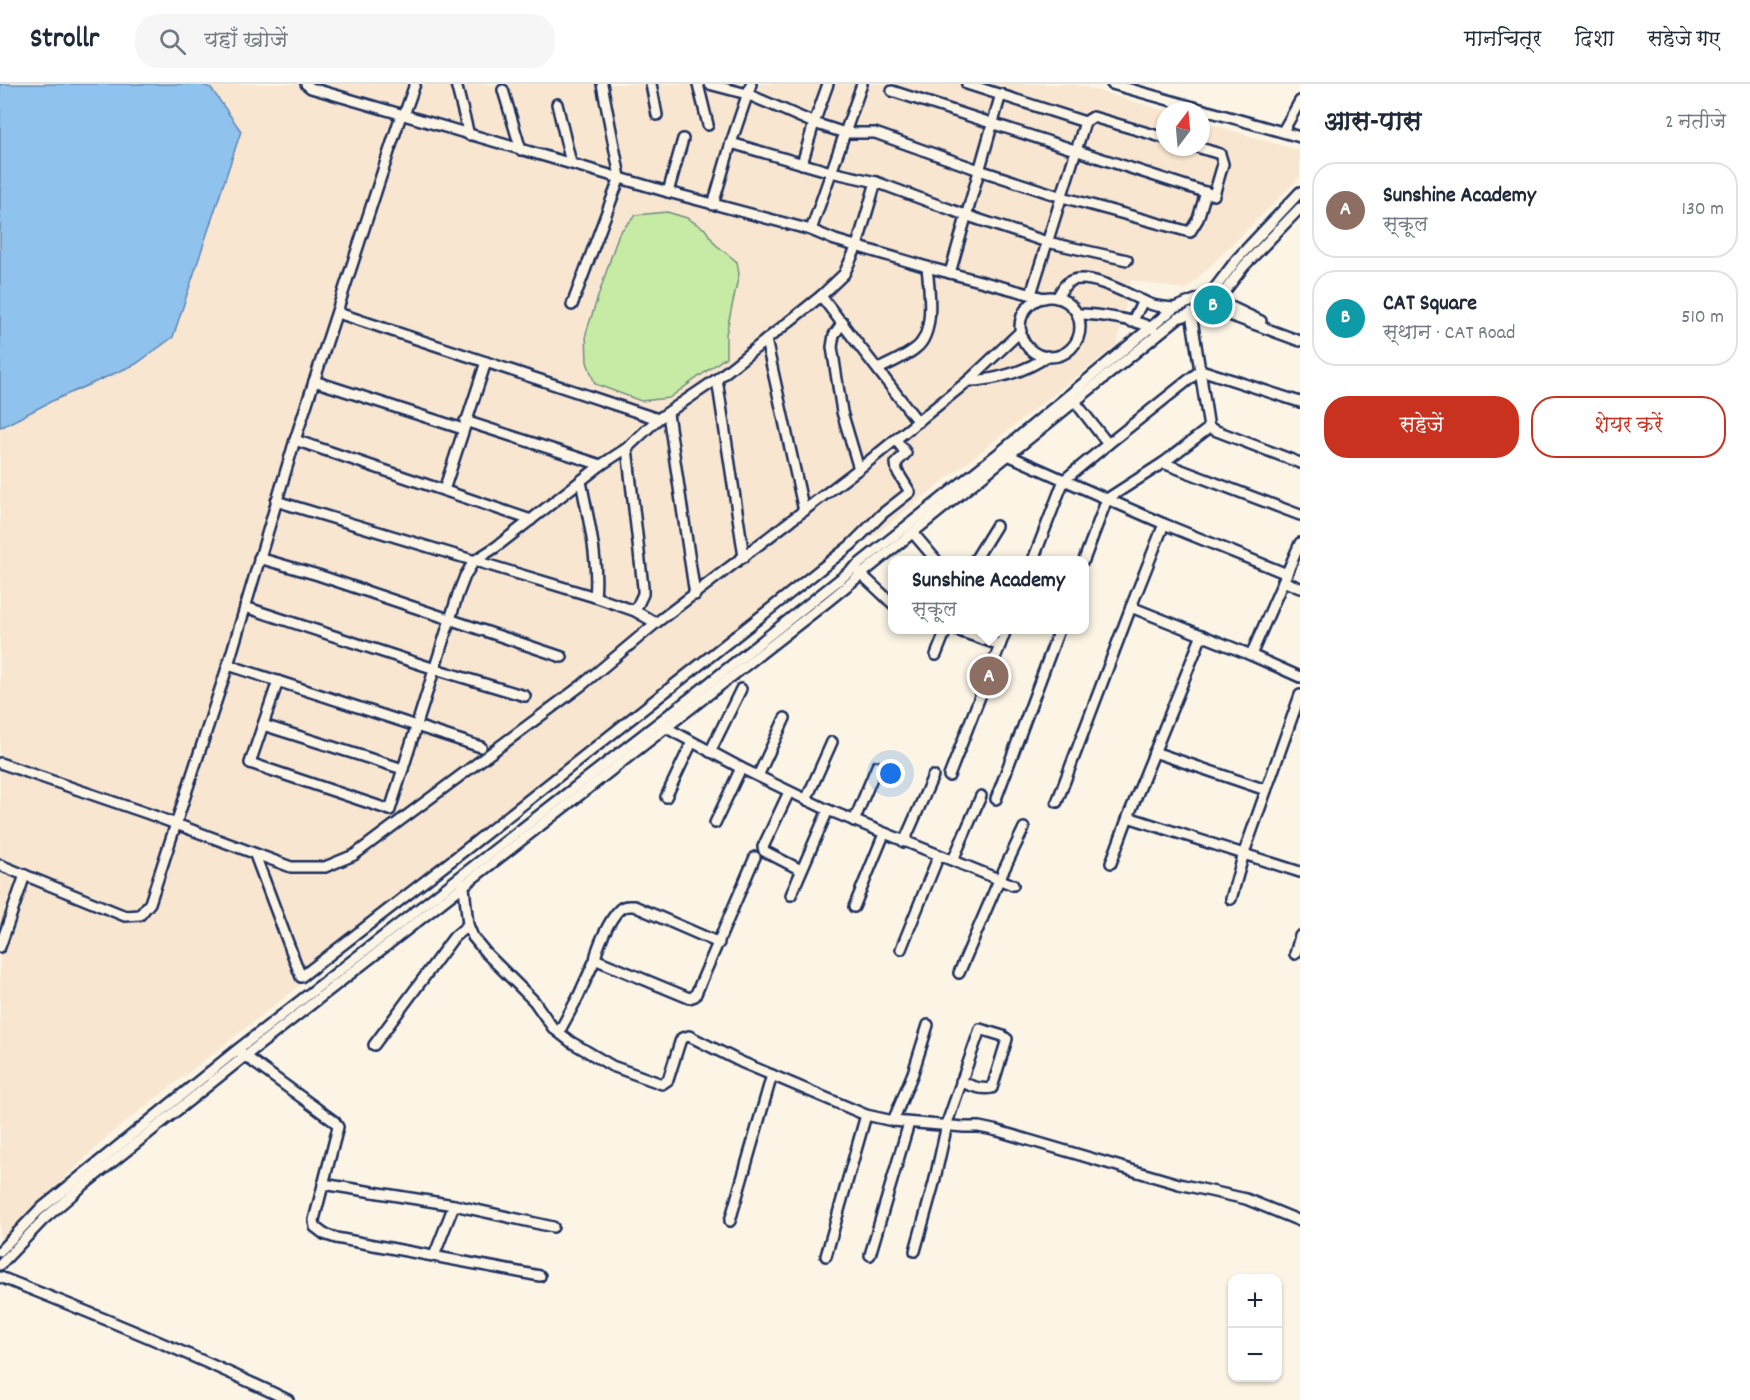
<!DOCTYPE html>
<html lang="hi">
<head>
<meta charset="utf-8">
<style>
	body { margin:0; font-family:Dekko,"Playpen Sans Deva",sans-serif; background:#f6f6f7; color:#1f2937 }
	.controls { position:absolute; right:18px; bottom:18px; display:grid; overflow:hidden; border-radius:12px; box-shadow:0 2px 4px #0004 }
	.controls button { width:54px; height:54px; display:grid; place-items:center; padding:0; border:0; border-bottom:2px solid #e0e1e3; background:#fff; color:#1f2937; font:30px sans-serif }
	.compass { position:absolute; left:1156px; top:18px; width:54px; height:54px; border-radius:50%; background:#fff; box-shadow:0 2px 4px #0004; rotate:16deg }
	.you { position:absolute; left:891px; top:690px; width:21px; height:21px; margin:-15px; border:4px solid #fff; border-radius:50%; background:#1a73e8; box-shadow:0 0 0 9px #1a73e833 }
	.badge { display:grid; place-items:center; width:39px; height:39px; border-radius:50%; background:#c8321e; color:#fff; font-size:20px; font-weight:700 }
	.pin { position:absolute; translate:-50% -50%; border:3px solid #fff; box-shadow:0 2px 6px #0006 }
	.popup { position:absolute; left:888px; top:472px; width:201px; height:78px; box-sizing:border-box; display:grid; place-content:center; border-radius:12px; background:#fff; filter:drop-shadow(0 2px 4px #0005); font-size:20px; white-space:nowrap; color:#747a83 }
	.popup b { font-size:22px; color:#1f2937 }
	.popup::after { content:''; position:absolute; left:50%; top:100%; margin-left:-12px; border:12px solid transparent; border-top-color:#fff }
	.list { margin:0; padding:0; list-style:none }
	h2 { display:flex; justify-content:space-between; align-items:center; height:78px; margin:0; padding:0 24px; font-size:26px }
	h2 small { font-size:20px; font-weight:400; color:#747a83 }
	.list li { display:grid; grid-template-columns:39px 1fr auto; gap:18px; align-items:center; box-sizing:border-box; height:96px; margin:0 12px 12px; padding:0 12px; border:2px solid #e0e1e3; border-radius:24px }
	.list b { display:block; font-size:22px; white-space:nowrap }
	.list p { margin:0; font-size:20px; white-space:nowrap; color:#747a83 }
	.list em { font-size:20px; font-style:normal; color:#747a83 }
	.actions { display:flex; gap:12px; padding:18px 24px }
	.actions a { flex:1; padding:14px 0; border:2px solid #c8321e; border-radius:24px; text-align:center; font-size:21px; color:#c8321e }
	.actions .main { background:#c8321e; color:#fff }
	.icon { flex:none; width:33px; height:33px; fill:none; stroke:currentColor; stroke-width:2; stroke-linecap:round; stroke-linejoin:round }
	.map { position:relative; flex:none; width:1300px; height:1316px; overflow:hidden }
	header { display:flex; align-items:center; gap:36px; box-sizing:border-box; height:84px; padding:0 30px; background:#fff; border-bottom:2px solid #e0e1e3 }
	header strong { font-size:28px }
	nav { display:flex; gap:33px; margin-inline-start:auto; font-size:21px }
	.search { width:420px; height:54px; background:#f6f6f7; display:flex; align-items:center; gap:15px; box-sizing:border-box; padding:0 21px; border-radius:24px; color:#747a83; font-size:22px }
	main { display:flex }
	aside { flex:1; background:#fff }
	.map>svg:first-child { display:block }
	.built { fill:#f8e6d0 }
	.green { fill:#c7eba5; stroke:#718d82; stroke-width:1.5 }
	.water { fill:#8fc2ec; stroke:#6187b3; stroke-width:1.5 }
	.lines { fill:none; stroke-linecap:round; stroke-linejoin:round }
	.minor-casing { stroke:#1b2f5e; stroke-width:14 }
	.minor { stroke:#fcf5e5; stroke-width:9 }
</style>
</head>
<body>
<header>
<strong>Strollr</strong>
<div class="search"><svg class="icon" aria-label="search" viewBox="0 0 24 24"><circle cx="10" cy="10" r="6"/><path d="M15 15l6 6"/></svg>यहाँ खोजें</div>
<nav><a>मानचित्र</a><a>दिशा</a><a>सहेजे गए</a></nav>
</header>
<main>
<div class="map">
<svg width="1300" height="1316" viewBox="0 0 1300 1316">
	<rect width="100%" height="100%" fill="#fcf5e5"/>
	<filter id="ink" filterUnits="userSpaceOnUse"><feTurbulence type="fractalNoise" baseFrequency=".0167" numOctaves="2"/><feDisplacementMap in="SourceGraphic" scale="12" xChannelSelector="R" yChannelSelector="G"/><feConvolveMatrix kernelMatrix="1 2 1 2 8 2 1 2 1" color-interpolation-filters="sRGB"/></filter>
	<g filter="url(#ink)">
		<path class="built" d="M0,0h1074l92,27 -1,36h36v-26l99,30v26l-114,113 -55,-10 -14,65 -1008,790 -109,107z"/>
		<path class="green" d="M667,128l20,6 18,11 10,15 22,18 2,12 -13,60v23l-57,41 -28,3 -46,-17 -8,-22 -1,-29 33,-100 17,-18z"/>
		<path class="water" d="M0,0h200l11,4 30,43 -68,206 -37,27 -84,37 -48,25 -4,1z"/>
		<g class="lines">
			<defs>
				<g id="minor">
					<path d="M306,0l5,4 357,104 143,38 24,10 92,27 117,31"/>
					<path d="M456,0l13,51"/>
					<path d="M651,0l6,31"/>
					<path d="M698,0l10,41"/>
					<path d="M709,0l38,10 67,29 31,10h30l104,37 83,27 128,35 8,-13 8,-27"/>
					<path d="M967,0l118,38"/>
					<path d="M1112,0l188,53"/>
					<path d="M503,6l18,60"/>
					<path d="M892,7l322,104 9,-31 -3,-10 -23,-7"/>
					<path d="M557,20l14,59"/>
					<path d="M404,31l11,-31"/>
					<path d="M1283,47l17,-30"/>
					<path d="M731,59l100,29 45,10 89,33 82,27 80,18"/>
					<path d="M802,80l12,-41 14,-39"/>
					<path d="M668,108l15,-53"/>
					<path d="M713,121l18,-62 20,-59"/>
					<path d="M811,146l51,-146"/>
					<path d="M950,189l51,-179"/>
					<path d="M1212,208l25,-33 63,-67"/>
					<path d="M1031,210l54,-172 8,-5 72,21"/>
					<path d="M821,212l97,126"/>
					<path d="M1221,212l23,-30 56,-58"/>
					<circle cx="1050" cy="243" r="30"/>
					<path d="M1057,214c4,-7 8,-16 16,-18 22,-6 57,16 77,24 8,3 16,3 24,4"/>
					<path d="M1223,219l38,18"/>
					<path d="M572,221l48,-128 -18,-93"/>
					<path d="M1218,227l82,30"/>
					<path d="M338,229l320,106"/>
					<path d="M1078,230c17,0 62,6 75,15"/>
					<path d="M843,238l-9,13 -2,12 10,65 17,57"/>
					<path d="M1132,238l11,-21"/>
					<path d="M766,256l38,171"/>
					<path d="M878,285c13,-6 27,-12 38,-21 20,-15 13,-60 11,-81"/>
					<path d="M717,295l27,178"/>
					<path d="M314,297l149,48"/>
					<path d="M968,297c24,0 60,-10 79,-25"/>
					<path d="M1073,315l35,45 93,-74 99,32"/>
					<path d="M668,330l27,181"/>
					<path d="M465,337l136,44"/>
					<path d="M1209,344l91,35"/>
					<path d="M295,356l236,80"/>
					<path d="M1108,360l-44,36 43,19 56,-36 46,-35 -18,-115"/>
					<path d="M627,364l16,139v7l-8,17"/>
					<path d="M1010,372l54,24 -31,80"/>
					<path d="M1163,379l137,52"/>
					<path d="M581,397c7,38 18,77 14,116"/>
					<path d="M444,406l42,-128"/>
					<path d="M276,417l319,96 40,14 21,12"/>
					<path d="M1164,440l123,50"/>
					<path d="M913,449l23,27"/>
					<path d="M259,474l59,17 244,82"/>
					<path d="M975,476l21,-34"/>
					<path d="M1084,476l23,-61 57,25 -33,83"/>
					<path d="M858,487l35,33"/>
					<path d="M1283,497l17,7"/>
					<path d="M245,523l190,62 90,27"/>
					<path d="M956,546l44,15"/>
					<path d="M936,571l10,-25"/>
					<path d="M1251,571l49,22"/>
					<path d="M228,581l253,82"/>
					<path d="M278,597l-28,82 140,47 68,-216 7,-18 9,-15 22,-14 105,-82 26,-17 31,-29 59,-40 104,-83 23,-22 13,-28 19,-64"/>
					<path d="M263,641l140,44"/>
					<path d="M663,642l78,42 87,42 185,75"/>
					<path d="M710,668l31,-63"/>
					<path d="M1154,668l112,38"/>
					<path d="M0,679l149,51 142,53h34l29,-12 228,-170 74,-62 213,-162 99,-80 53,-50"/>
					<path d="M758,692l27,-58"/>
					<path d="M949,692l57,-146"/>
					<path d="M789,708l-26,55 1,4 37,19"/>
					<path d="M666,713l26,-55"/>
					<path d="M996,715l63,-169"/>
					<path d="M806,716l26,-58"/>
					<path d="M1057,718l74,-195 120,48 49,-112"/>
					<path d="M1128,733l74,-182"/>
					<path d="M854,737l23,-55"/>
					<path d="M715,739l26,-55"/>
					<path d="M904,758l29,-66"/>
					<path d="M255,771l46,122 168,-130 382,-302 31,-31 28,-22 -13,-21 -1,-8 10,-10 -10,-13"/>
					<path d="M953,776l28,-64"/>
					<path d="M1111,779l17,-46 172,55"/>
					<path d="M0,781l125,51 15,-1 10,-12 78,-238 67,-225 106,-325"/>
					<path d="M461,799l3,4 4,38 5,12 13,16 48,48 19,27 18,14 41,24 50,18 6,-4 12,-38 2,-4 7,-2 52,26 125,53 27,6 71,6h15l19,4 181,53 67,15 54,22"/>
					<path d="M791,811l37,-85"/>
					<path d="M1231,815l13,-46 56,-158"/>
					<path d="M854,823l30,-73"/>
					<path d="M0,863l25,-72"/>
					<path d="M901,865l38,-94"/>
					<path d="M1295,870l5,-18"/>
					<path d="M595,877c1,-13 15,-43 25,-52 4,-4 9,-3 14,-3l85,37"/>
					<path d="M959,889l40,-93 25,-52"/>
					<path d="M559,948l19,-35 16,-35 3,-2 92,38 6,-2 60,-139"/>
					<path d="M374,961l80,-108 14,-12"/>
					<path d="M241,969l94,69 3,5 -24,93 1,7 9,7 12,4 204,38"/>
					<path d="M893,1037l20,-48 15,-48"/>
					<path d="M323,1100l131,21 99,22"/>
					<path d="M730,1137l42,-146"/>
					<path d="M0,1167l38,-40 199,-161 457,-355 310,-246 170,-141 29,-11"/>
					<path d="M915,1167l19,-68 14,-63 32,-91 23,7 4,3 -15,49c-10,2 -22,-2 -31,-7"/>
					<path d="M870,1171l39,-132"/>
					<path d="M434,1172l20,-51"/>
					<path d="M826,1172l40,-141"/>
					<path d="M0,1181l44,-46 36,-31 165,-132 582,-454 351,-284 27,-8"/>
					<path d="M0,1193c97,38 194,78 288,123"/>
				</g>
			</defs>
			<use href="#minor" class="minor-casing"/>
			<use href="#minor" class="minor"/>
		</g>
	</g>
</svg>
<div class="controls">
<button>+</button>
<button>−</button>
</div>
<svg class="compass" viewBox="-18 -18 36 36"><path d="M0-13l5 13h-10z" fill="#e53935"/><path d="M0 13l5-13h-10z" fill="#747a83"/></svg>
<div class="you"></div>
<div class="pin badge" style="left:989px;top:592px;background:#8d6e63">A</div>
<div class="popup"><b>Sunshine Academy</b>स्कूल</div>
<div class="pin badge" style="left:1213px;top:221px;background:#0f9aa8">B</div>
</div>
<aside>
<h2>आस-पास<small>2 नतीजे</small></h2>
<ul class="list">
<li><span class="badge" style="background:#8d6e63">A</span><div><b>Sunshine Academy</b><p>स्कूल</p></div><em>130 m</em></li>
<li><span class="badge" style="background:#0f9aa8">B</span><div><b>CAT Square</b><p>स्थान · CAT Road</p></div><em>510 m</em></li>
</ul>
<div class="actions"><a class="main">सहेजें</a><a>शेयर करें</a></div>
</aside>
</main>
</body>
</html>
